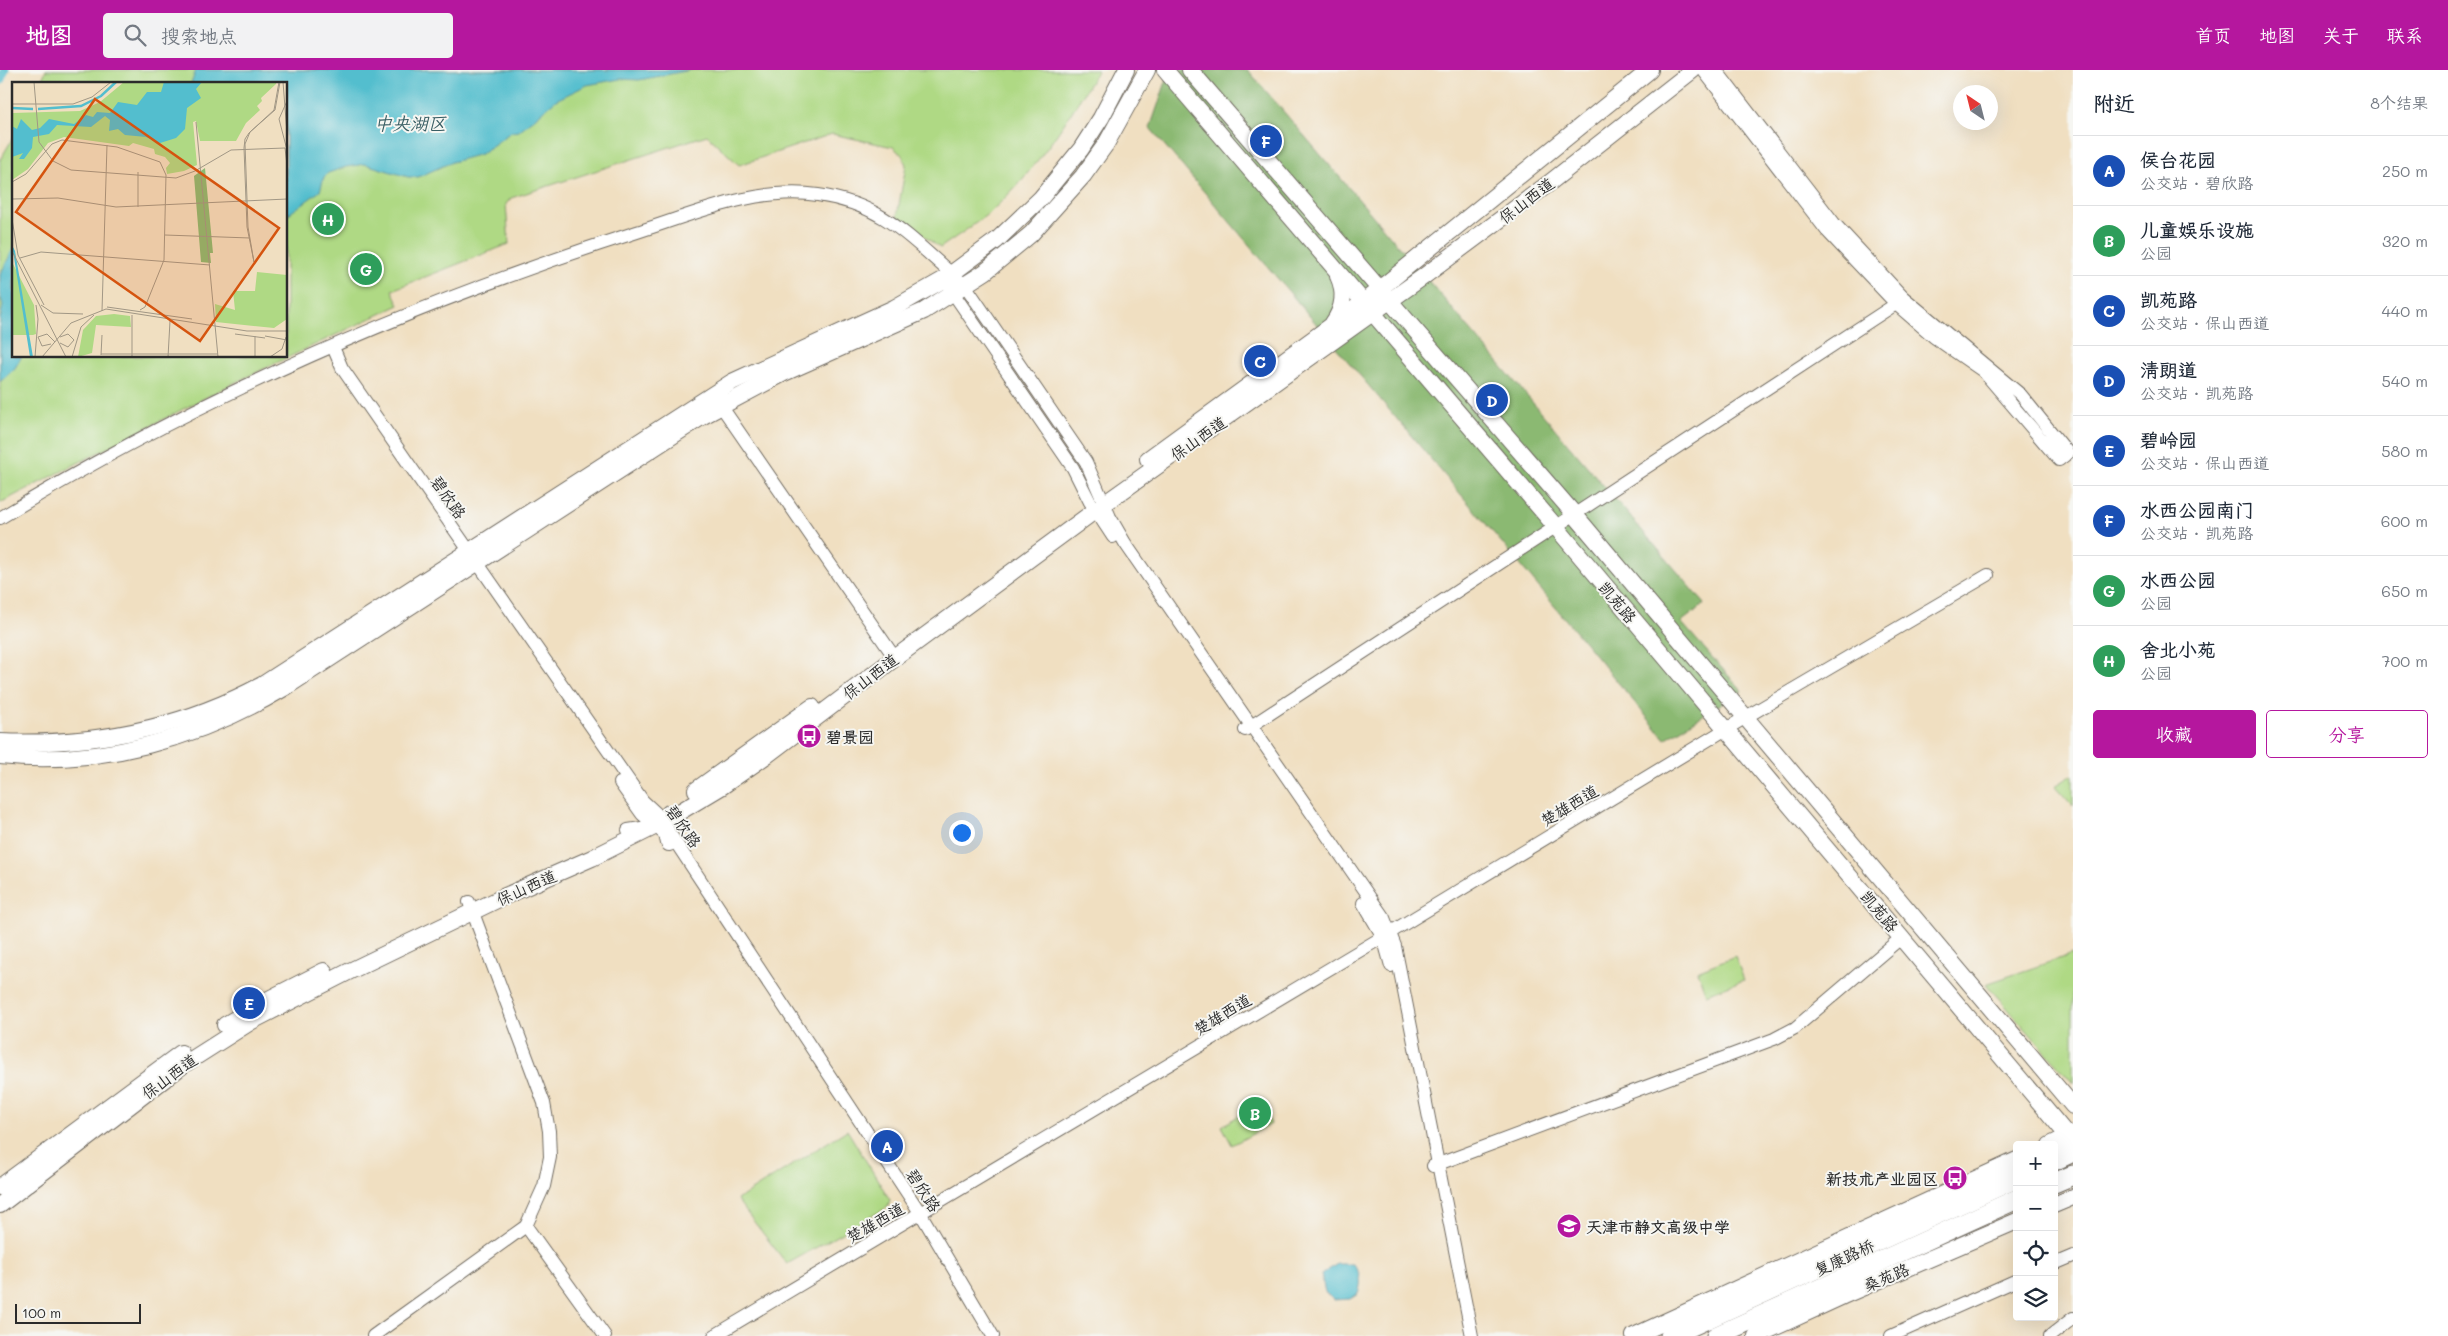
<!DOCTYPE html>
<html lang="zh">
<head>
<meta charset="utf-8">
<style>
	body { margin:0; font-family:Mali,"LXGW WenKai TC",sans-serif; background:#f2f2f3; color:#1f2937 }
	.controls { position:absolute; right:15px; bottom:15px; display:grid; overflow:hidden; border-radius:5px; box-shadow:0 5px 20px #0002 }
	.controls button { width:45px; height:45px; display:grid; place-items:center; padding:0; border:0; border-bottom:1px solid #e0e1e3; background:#fff; color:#1f2937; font:25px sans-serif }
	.compass { position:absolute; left:1953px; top:15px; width:45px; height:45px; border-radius:50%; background:#fff; box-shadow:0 5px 20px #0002; rotate:325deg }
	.scale { position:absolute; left:15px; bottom:12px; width:126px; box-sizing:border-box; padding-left:5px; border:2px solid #2b2b2b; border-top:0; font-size:14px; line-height:18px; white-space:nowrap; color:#2b2b2b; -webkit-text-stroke:4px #f6f6f2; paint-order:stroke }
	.you { position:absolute; left:961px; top:762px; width:18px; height:18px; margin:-12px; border:4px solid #fff; border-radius:50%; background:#1a73e8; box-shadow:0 0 0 8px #1a73e833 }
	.badge { display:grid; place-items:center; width:32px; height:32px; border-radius:50%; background:#b5179e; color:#fff; font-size:16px; font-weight:700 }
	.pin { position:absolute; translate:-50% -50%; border:2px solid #fff; box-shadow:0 1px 5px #0006 }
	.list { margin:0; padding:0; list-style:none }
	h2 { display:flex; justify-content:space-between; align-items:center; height:65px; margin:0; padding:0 20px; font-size:21px }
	h2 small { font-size:16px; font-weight:400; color:#747a83 }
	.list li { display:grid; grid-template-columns:32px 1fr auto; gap:15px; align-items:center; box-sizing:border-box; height:70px; padding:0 20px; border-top:1px solid #e0e1e3 }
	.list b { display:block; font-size:19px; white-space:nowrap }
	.list p { margin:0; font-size:16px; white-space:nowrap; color:#747a83 }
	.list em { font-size:16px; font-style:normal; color:#747a83 }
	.actions { display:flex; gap:10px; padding:15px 20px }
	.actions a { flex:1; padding:11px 0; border:1px solid #b5179e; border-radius:5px; text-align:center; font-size:18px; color:#b5179e }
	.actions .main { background:#b5179e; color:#fff }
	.icon { flex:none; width:28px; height:28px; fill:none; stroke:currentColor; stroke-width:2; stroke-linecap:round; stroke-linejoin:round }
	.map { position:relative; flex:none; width:2073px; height:1266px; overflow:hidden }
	header { display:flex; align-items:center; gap:30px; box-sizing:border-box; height:70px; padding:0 25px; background:#b5179e; color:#fff }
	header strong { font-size:24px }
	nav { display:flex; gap:28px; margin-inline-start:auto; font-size:18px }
	.search { width:350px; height:45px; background:#f2f2f3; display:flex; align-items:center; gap:12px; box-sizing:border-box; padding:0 18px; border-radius:5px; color:#747a83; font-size:19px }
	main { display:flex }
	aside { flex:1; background:#fff }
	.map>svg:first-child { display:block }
	.green { fill:#afd984; stroke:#6d8258 }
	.forest { fill:#8bb972; stroke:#5b724e }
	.water { fill:#53bece; stroke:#3f747c }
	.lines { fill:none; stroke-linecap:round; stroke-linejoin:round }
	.canal { stroke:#53bece; stroke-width:9 }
	.minor-casing { stroke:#706a60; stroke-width:14 }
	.major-casing { stroke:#706a60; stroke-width:18 }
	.highway-casing { stroke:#706a60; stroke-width:21 }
	.minor { stroke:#fff; stroke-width:12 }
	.major { stroke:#fff; stroke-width:16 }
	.highway { stroke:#fff; stroke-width:19 }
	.labels { text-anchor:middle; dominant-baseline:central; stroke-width:4; stroke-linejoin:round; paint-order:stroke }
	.street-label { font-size:16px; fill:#2b2b2b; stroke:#f6f6f2 }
	.poi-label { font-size:16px; font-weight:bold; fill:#2b2b2b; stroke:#f6f6f2; text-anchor:start }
	.water-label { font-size:18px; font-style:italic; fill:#395e64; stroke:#f6f6f2 }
	.inset-river { fill:none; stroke:#53bece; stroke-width:2.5 }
	.inset-road { fill:none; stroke:#a19785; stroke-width:1 }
	.view { fill:#d5540f; fill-opacity:0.15; stroke:#d5540f; stroke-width:2.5 }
	.inset-edge { fill:none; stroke:#2b2b2b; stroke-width:2.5 }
</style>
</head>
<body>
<header>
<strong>地图</strong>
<div class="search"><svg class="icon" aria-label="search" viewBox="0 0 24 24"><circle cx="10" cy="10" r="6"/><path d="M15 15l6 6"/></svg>搜索地点</div>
<nav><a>首页</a><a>地图</a><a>关于</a><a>联系</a></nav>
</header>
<main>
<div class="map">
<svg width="2073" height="1266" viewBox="0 0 2073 1266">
	<rect width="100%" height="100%" fill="#f6f6f2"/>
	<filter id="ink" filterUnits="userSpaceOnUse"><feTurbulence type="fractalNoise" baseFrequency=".02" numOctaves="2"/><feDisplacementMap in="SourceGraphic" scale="10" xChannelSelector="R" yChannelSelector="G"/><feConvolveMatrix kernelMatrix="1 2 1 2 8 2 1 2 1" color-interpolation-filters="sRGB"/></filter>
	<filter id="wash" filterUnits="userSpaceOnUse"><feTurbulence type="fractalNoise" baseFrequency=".0096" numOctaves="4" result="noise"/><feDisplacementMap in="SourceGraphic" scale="20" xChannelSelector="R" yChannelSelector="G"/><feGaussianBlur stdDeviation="1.12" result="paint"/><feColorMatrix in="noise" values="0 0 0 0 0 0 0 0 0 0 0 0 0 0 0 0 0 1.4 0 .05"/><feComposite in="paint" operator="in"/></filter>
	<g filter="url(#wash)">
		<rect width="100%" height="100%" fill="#f0dfc1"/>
		<g class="green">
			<path d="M46,0h1052c-28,46 -58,94 -97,132 -18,18 -40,31 -61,46l-43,-32 9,-51 -4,-10 -9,-8 -61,-13 -93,31 -32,-30 -196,63 -5,6 3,40 -117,46 7,15 -165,78 -234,120v-343l14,-24v220h272v-272h-246z"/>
			<path d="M2073,705v31l-18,-20z"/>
			<path d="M2073,884v129l-87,-99z"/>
			<path d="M1735,886l9,24 -38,14 -9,-23z"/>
			<path d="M1261,1032l10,22 -39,21 -10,-19z"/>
			<path d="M847,1060l43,70 -2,7 -101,57 -50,-64z"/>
		</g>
		<path class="forest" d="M1170,0h78l457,534 -24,18 61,69 -77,48 -168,-202 -347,-409z"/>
		<g class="water">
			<path d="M196,0h495l-52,10 -19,-1 -33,6 -31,15 -37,31 -8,1 -30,22 -29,8 -34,15h-10l-43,-13 -19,3 -18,6 -4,4 -4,14 -34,25v-132h-95z"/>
			<path d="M14,177v109h8l-7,12 -15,14v-61l3,-16 -3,-10v-20z"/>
			<path d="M1337,1194h16c8,11 9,18 5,30l-8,5 -17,1 -8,-8 -4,-17z"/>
		</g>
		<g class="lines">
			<path class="canal" d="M0,11l5,-11"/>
		</g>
	</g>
	<g filter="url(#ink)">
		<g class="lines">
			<defs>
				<g id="minor">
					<path d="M1703,0l124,161 70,74 37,32 49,34 76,89 9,-7 -47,-58 -118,-98 -69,-74 -118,-153"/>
					<path d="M949,217l124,181 17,34 23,35"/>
					<path d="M333,277l9,21 285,410 16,23 14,13 264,400 72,122"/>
					<path d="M717,330l178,258"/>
					<path d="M0,448c199,-121 415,-215 637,-286 57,-18 120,-46 181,-37 71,10 96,49 147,90l121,177 24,55 15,26 259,375 11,28 77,390"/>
					<path d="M1245,660l657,-430"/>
					<path d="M620,713l22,31 20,18"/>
					<path d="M628,760l20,-3"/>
					<path d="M1363,833l20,34 8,29"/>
					<path d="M1433,1096l341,-127 21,-11 107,-91"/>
					<path d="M526,1156l79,110"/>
					<path d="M2054,1194l19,-8"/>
					<path d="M373,1266l153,-110 18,-40 6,-29 -1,-26 -5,-28 -75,-201"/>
					<path d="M714,1266l677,-404 355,-215 242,-142"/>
					<path d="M1891,1266l126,-56"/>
					<path d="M2050,1266l23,-18"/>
				</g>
				<g id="major">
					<path d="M1165,0l391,457 517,615"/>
					<path d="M1190,0l385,445 498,591"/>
					<path d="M1333,253c10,-14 13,-30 5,-47"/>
					<path d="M1148,389l213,-155 289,-234"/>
					<path d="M0,672c92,4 180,-13 262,-57l470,-303 162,-74 49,-28 54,-40 44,-42 40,-49 20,-31 25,-48"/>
					<path d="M0,686c100,11 201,-18 286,-69l417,-271 81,-43 140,-62 61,-39 46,-38 52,-58 23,-32 41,-74"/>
					<path d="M696,720l116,-83"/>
					<path d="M669,743l-4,13 4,17"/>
					<path d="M225,955l44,-26 55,-28"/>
					<path d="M2050,1075l23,-11"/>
					<path d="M0,1117l181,-134"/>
					<path d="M0,1135l183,-140 69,-44 98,-50 153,-74 89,-39 64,-32 65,-39 46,-32 128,-97 209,-154 319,-227 125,-93 145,-114"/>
					<path d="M2054,1135l19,-8"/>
					<path d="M1634,1266l383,-176"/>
					<path d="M1756,1266l87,-40 174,-75"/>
				</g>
				<g id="highway">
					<path d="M2054,1091l19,-9"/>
					<path d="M2054,1113l19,-8"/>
					<path d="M1670,1266l347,-158"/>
					<path d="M1716,1266l301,-137"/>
				</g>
			</defs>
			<use href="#minor" class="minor-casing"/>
			<use href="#major" class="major-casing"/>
			<use href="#highway" class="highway-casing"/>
			<use href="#minor" class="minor"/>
			<use href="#major" class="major"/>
			<use href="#highway" class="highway"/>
		</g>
	</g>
	<defs>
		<symbol id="bus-disc" viewBox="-11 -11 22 22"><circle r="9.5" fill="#b5179e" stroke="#f6f6f2"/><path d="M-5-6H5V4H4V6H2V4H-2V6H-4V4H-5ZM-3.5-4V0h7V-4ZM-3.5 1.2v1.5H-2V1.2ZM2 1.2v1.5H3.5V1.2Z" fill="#fff"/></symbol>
		<symbol id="school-disc" viewBox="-11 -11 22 22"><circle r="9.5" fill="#b5179e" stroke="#f6f6f2"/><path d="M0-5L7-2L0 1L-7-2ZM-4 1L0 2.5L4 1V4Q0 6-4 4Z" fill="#fff"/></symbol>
	</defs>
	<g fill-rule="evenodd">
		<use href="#bus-disc" x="795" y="652" width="28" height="28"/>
		<use href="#bus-disc" x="1941" y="1094" width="28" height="28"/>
		<use href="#school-disc" x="1555" y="1142" width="28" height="28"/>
	</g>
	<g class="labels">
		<g class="street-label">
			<text transform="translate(1526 130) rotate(-37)">保山西道</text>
			<text transform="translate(1198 368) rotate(-35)">保山西道</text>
			<text transform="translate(449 427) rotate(55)">碧欣路</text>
			<text transform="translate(1618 532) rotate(50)">凯苑路</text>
			<text transform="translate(870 606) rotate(-37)">保山西道</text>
			<text transform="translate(1569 735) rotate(-31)">楚雄西道</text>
			<text transform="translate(684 756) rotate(55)">碧欣路</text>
			<text transform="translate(526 817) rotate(-24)">保山西道</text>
			<text transform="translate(1880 841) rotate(50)">凯苑路</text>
			<text transform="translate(1222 944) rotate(-31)">楚雄西道</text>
			<text transform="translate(169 1006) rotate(-36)">保山西道</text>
			<text transform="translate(924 1120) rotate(57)">碧欣路</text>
			<text transform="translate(875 1152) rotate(-30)">楚雄西道</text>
			<text transform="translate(1844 1187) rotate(-25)">复康路桥</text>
			<text transform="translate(1886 1207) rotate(-23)">桑苑路</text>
		</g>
		<g class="poi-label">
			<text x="826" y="666">碧景园</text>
			<text x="1938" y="1108" text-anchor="end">新技术产业园区</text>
			<text x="1586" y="1156">天津市静文高级中学</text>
		</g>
		<g class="water-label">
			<text x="410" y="53">中央湖区</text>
		</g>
	</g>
	<g transform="translate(12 12)">
		<rect width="275" height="275" fill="#f0dfc1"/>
		<path d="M112,0h152v2l-15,14 1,3 -5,5 3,4 -14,13 -10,18h-36l-4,-20 -3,1 4,43 -13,6 -17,3 -1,-6 4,-5 -5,-6 -10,-3 -1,-5 -21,-6 -4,3 -65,-9 -16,6 -20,26 -16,11v-67l68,-2 20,-9zM0,180l22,43 2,29 -3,1h-21zM245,190l30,3v44l-13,9 -58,-6 -1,-18 20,6 -2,-19h22zM102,232l16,2 1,11 -35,-2 -4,28 -14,4 5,-27 13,-14z" fill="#afd984"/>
		<path d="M193,86l8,85h-3l1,10 -10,-1 -7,-86z" fill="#8bb972"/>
		<path d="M152,0h38l-6,7 5,9 -14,10 -2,21 -9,9 -16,5 -14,-6 -21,-2 -7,-6 -9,2 1,-11 -5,-4 -14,11 -34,-2 -8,9 -16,3 -1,11 -8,11h-5l4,-6 -11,4v-31l5,3 4,-10 11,11 8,-2 9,-9 25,5 12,-9 7,2 4,-5 13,1 8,-11 19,3 10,-13h14zM0,163l3,6 18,106h-3z" fill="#53bece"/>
		<path class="inset-river" d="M0,26l21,1M26,27l43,-3 20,-10 15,-14"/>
		<path class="inset-road" d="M22,0l5,60 14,19 18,9 105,8 19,-7 36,-21 54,-2M267,0l-5,28 -25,23 -4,6 -1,9 3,79 7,35 -6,-35 -3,-83 5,-12 25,-22 5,-28M271,0l4,51M275,19l-8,18 8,31M0,22h61l19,-7 19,-15M184,40l22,235M273,66l2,17M0,100l14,-8 26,-30 10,-4 55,7 43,15 6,13 -2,85 -19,47 -5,3M0,117l46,-1 58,9 171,-8M126,125v-35M0,137l6,36 26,50M153,153l85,3M0,169l54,106M8,176l21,-6 169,13M29,223l12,8 30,1M95,225l85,12M90,229l5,-166M120,233v42M223,252l30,4M243,254v21M253,254l22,4M48,255l8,-3 6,6 -6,7 -8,-4M39,262l-9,2 -4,-9 9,-3 8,8M89,272h117M89,273l1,-20M23,275l3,-38 -2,-14M30,275l29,-34 35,-14 141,22h40M60,275l9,-30 13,-12M156,275l2,-36M258,275l12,-8 4,-12"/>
		<path class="view" d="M83,17l184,129 -79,113 -184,-129z"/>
		<rect width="275" height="275" class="inset-edge"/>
	</g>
</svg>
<div class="controls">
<button>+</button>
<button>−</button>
<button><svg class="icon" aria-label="locate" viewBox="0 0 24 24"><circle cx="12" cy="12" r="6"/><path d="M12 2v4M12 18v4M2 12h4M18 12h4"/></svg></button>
<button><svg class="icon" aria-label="layers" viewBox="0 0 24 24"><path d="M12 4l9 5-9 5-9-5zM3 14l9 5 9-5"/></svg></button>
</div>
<svg class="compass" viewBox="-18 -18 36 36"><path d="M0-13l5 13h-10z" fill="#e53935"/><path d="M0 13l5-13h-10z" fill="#747a83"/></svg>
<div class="scale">100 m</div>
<div class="you"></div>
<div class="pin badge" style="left:887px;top:1076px;background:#1a4fb4">A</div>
<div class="pin badge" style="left:1255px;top:1043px;background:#2e9e5b">B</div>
<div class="pin badge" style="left:1260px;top:291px;background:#1a4fb4">C</div>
<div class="pin badge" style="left:1492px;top:330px;background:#1a4fb4">D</div>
<div class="pin badge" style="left:249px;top:933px;background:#1a4fb4">E</div>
<div class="pin badge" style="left:1266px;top:71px;background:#1a4fb4">F</div>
<div class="pin badge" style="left:366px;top:199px;background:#2e9e5b">G</div>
<div class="pin badge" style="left:328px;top:149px;background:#2e9e5b">H</div>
</div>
<aside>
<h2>附近<small>8个结果</small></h2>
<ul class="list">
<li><span class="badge" style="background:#1a4fb4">A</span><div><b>侯台花园</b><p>公交站 · 碧欣路</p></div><em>250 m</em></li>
<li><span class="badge" style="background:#2e9e5b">B</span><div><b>儿童娱乐设施</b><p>公园</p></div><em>320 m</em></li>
<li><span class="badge" style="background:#1a4fb4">C</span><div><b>凯苑路</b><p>公交站 · 保山西道</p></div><em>440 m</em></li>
<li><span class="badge" style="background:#1a4fb4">D</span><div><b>清朗道</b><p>公交站 · 凯苑路</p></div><em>540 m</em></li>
<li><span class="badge" style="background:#1a4fb4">E</span><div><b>碧岭园</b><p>公交站 · 保山西道</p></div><em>580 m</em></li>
<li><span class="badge" style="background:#1a4fb4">F</span><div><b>水西公园南门</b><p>公交站 · 凯苑路</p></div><em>600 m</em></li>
<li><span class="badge" style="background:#2e9e5b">G</span><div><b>水西公园</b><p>公园</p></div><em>650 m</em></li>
<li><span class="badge" style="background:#2e9e5b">H</span><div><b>舍北小苑</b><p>公园</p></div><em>700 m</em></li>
</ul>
<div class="actions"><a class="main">收藏</a><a>分享</a></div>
</aside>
</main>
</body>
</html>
